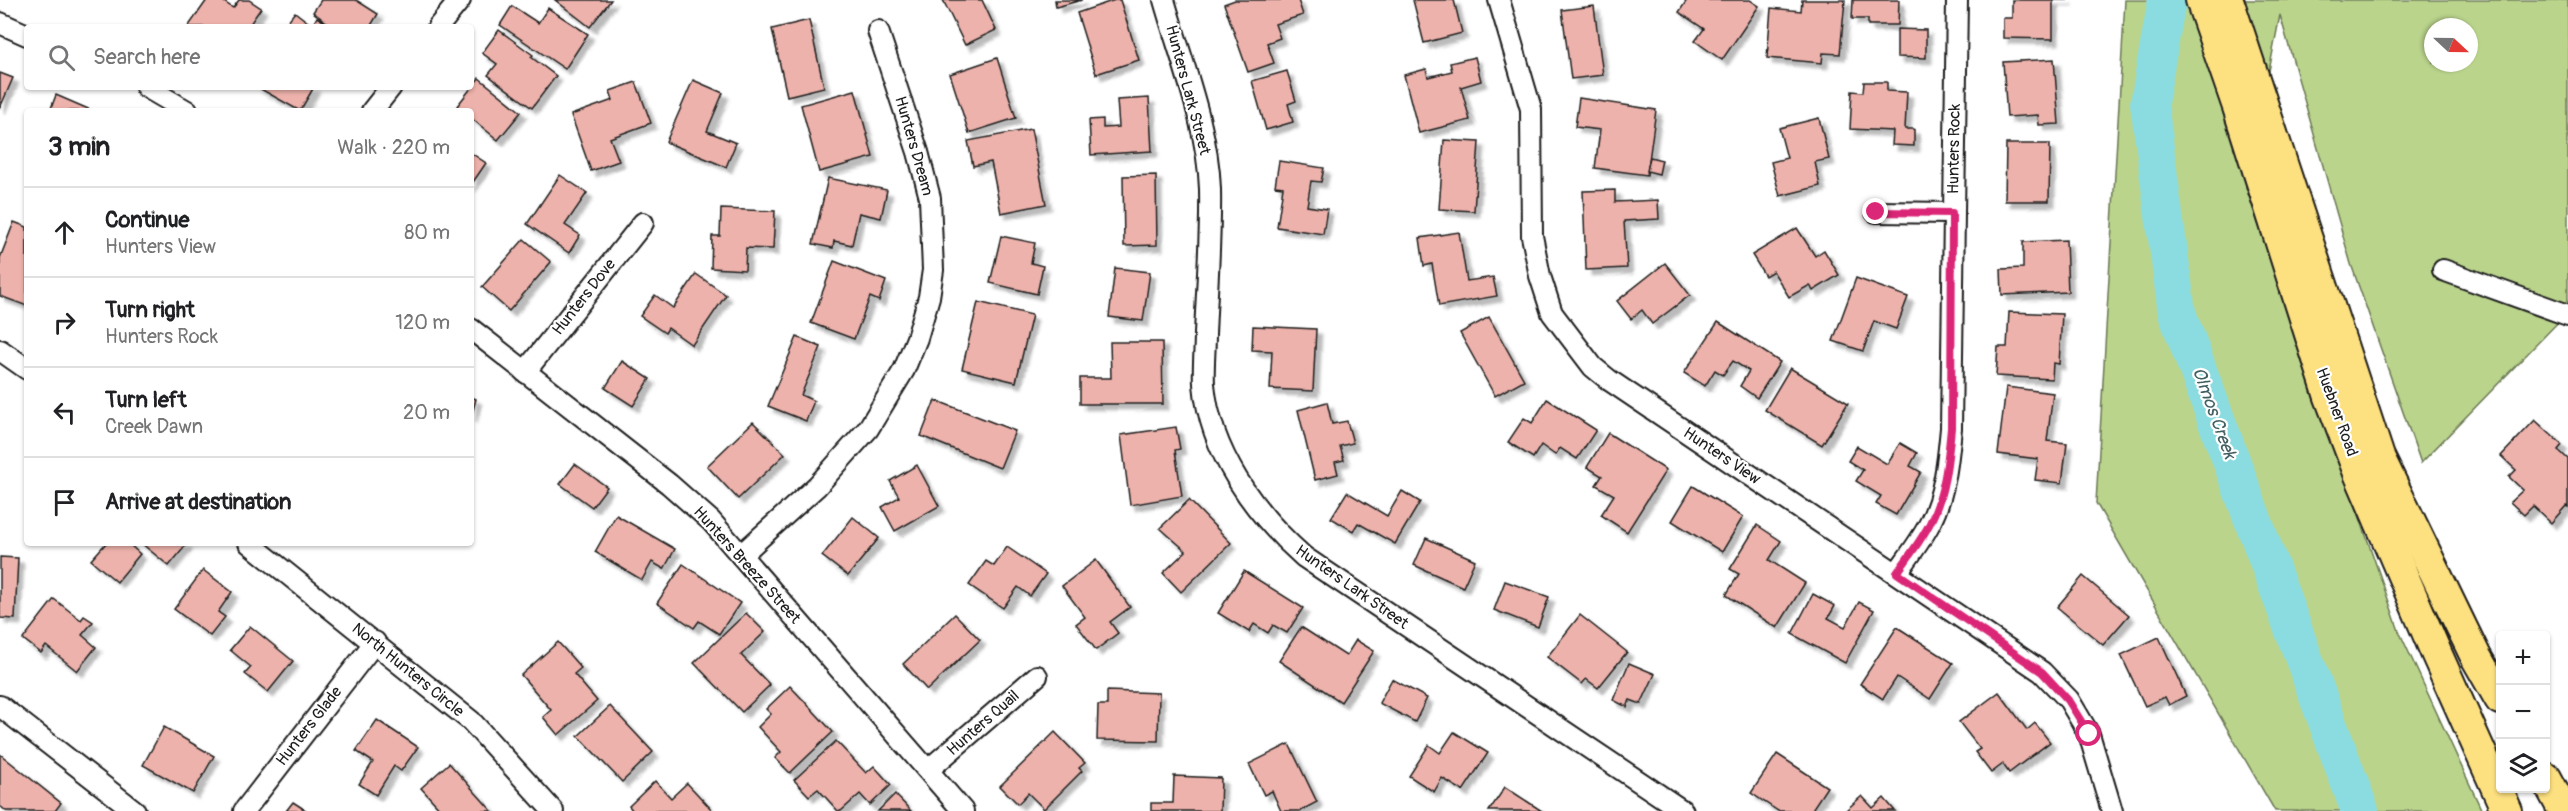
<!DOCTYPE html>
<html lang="en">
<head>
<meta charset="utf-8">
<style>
	body { margin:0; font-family:Pangolin,sans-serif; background:#f2f2f2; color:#202124 }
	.controls { position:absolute; right:18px; bottom:18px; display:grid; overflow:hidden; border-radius:6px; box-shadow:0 2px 4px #0004 }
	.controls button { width:54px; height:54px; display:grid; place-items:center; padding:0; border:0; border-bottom:2px solid #e0e0e0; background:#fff; color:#202124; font:30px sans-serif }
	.compass { position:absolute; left:2424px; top:18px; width:54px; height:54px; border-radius:50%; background:#fff; box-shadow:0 2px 4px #0004; rotate:112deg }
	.stop { position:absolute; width:18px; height:18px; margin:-14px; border:4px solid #db2777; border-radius:50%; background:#fff }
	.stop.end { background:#db2777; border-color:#fff; box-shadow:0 2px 6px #0008 }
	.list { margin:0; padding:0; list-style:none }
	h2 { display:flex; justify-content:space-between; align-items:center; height:78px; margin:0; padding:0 24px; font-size:26px }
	h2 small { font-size:20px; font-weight:400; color:#757577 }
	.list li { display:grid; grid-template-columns:39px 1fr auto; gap:18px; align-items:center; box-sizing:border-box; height:90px; padding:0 24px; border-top:2px solid #e0e0e0 }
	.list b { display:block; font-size:22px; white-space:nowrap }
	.list p { margin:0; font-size:20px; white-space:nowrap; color:#757577 }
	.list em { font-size:20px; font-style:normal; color:#757577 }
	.icon { flex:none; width:33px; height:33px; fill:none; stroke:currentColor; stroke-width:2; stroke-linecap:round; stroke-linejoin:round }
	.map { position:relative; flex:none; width:2568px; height:811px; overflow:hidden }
	.search { position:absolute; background:#fff; box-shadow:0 2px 4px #0004; left:24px; top:24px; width:450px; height:66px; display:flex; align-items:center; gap:15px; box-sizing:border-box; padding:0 21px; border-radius:6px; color:#757577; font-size:22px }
	.panel { position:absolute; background:#fff; box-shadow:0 2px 4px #0004; left:24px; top:108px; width:450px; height:438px; border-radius:6px }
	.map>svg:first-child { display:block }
	.green { fill:#bad48c; stroke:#6b7854; stroke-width:1.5; fill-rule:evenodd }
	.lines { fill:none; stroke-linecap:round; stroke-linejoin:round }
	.river { stroke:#8adce0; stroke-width:38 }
	.building { fill:#edb2ab; stroke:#1c1c1c; stroke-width:1.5; filter:url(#shadow) }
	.street-casing { stroke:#1c1c1c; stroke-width:24 }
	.primary-casing { stroke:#1c1c1c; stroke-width:34 }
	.street { stroke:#fff; stroke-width:20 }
	.primary { stroke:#fde080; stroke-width:30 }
	.route { stroke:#db2777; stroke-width:8 }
	.labels { text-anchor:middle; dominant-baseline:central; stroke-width:4.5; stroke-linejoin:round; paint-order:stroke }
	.street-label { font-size:16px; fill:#1c1c1c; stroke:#fff }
	.water-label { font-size:18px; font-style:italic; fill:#425f61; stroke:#fff }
</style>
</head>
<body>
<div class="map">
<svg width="2568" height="811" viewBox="0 0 2568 811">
	<defs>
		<filter id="shadow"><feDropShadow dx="5.5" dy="5.5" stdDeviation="1.5" flood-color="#0004"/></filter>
	</defs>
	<rect width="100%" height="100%" fill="#fff"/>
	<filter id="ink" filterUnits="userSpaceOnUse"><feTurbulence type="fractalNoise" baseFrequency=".0167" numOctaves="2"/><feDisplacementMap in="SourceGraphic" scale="12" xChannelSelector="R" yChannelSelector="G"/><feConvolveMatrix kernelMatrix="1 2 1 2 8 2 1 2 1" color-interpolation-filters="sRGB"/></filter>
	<g filter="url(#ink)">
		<path class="green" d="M2125,0h443v312l-147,151 -70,-199 -71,-249 -34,173 153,443 83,180h-207l-179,-308zM2433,27h36v36h-36z"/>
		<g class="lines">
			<path class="river" d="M2167,0l-18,103 28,210 183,498"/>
		</g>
		<g class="building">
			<path d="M207,0h14l12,8 6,-8h10l12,8 -13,19h-60z"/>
			<path d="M321,0h35l22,14 -8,13h-37l-20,-15z"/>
			<path d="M555,0h56l-21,27z"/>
			<path d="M943,0h39l14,30 -31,15z"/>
			<path d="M1055,0h27l-26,7z"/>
			<path d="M1115,0h5l19,60 -43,14 -19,-61z"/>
			<path d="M1235,0h63l5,15 -28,9 5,14 -13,5 7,20 -26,9 -24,-68z"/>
			<path d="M1413,0h41l8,33 -38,10z"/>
			<path d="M1687,0h63l9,6 -37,54 -27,-19 9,-12 -25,-17z"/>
			<path d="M1802,0h43l-5,54 -17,-1 -1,10 -55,-5 4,-50 30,3z"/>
			<path d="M1853,0h46l-1,25h-30v-6h-16z"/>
			<path d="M2012,0h56h-15v39l-50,-1v-20h9z"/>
			<path d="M512,6l26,17 10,-15 40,26 -23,35 -65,-44z"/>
			<path d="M1594,6l9,69 -32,4 -9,-69z"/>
			<path d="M295,12l19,15h-31z"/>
			<path d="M317,17l14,9 -1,1h-13l-4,-3z"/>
			<path d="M809,20l15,67 -37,9 -15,-67z"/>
			<path d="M1897,29l29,1v28l-29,-1z"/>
			<path d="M499,30l34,25 -2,2 25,19 -24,32 -44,-33 9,-11 -15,-11z"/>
			<path d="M1475,57l6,24 -20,6 9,33 -51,13 -15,-58 22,-6 2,8 24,-6 -2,-8z"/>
			<path d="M997,58l19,60 -47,15 -19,-59z"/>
			<path d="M2054,59l5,65 -20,1 -1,-10 -31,2 -4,-55z"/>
			<path d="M1287,71l9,30 -8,3 5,18 -27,8 -14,-49z"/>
			<path d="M0,73l13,5 -13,30z"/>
			<path d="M479,78l42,34 -23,28 -27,-22v-7h-8l-6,-5z"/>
			<path d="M693,80l30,13 -16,38 29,12 -10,24 -60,-25z"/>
			<path d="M636,82l15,41 -41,15 9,23 -28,10 -20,-56 42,-15 -3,-9z"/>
			<path d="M1864,82h23v9l20,1 -2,37h9v17l-22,-1 1,-14 -43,-2 2,-38 11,1z"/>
			<path d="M257,87h57l-14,24z"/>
			<path d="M855,90l18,67 -54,15 -18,-67z"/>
			<path d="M56,95l37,16h-43z"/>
			<path d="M1149,98l3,53 -61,4 -2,-35 14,-1v9l16,-1 -2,-27z"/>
			<path d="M1579,98l77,12 -9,65 -52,-7 5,-38 -25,-3z"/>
			<path d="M1819,118l10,41 -14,3 5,24 -40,10 -9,-34 16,-4 -8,-30z"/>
			<path d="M1031,129l15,75 -45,9 -10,-51 -18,4 -5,-25z"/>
			<path d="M1444,140l35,2 -5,69 -35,-2z"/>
			<path d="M2006,144h44l-1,57h-44z"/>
			<path d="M471,153l15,10 -15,22z"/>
			<path d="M1650,157l12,3 -3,14 -12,-3z"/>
			<path d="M1279,161l45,7 -3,14 -10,-1 -4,25 20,3 -4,25 -46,-7 6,-40 -8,-1z"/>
			<path d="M560,175l27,18 -22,32 15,10 -11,18 -42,-29z"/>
			<path d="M1156,175l1,70 -33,1 -1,-70z"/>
			<path d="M828,178l59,12 -6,28 -22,-5 -7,32 -18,-4 -1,7 -20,-4z"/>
			<path d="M1615,190v12l43,-2 1,19 -35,2 3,47 -41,2 -3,-79z"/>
			<path d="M721,209l54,2 -2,38 -27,-1 -1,22 -34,-2 1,-32h8z"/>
			<path d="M14,222l13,5v79l-27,-10v-38z"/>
			<path d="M1797,228l18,28 9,-6 15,25 -26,16 -3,-6 -21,12 -16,-26 -8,5 -13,-21z"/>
			<path d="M1459,232l8,49 26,-4 4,19 -58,10 -7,-42 -8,2 -4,-28z"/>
			<path d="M1001,236l34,7 -4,20 12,3 -6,28 -47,-11z"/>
			<path d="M524,239l27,23 -42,49 -27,-24z"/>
			<path d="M2066,240l2,52 -66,3 -1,-26 22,-1v-26z"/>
			<path d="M834,261l52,20 -7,20 -9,-4 -16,42 -43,-16z"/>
			<path d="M1665,263l25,32 -38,29 -10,-14 -11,9 -14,-18z"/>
			<path d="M1115,268l35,4 -7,49 -34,-4z"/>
			<path d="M696,274l30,21 -34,50 -24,-17 -3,5 -25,-17 15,-21 18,13z"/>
			<path d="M1856,278l52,19 -12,32 -22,-8 -11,30 -30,-10z"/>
			<path d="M978,302l54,13 -16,67 -54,-13z"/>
			<path d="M2009,312l53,2 -3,50 -6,-1 -1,16 -56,-3 2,-29h9z"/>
			<path d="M1489,317l35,63 -29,16 -35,-63z"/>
			<path d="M1718,322l62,40 -23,36 -17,-12 9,-15 -16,-10 -10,14 -8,-5 -10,16 -21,-13z"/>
			<path d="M1253,326l63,3 -3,62 -43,-2 2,-38 -20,-1z"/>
			<path d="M797,337l24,10 -20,48 13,6 -8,20 -38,-15z"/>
			<path d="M1110,342h52l1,62h-83v-26h31z"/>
			<path d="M622,361l28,18 -17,27 -28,-18z"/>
			<path d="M1790,368l58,35 -26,42 -57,-35z"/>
			<path d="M2006,387l47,6 -6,48 20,2 -5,40 -27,-3 3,-21 -40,-5z"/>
			<path d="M471,397l5,2 -5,19z"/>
			<path d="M1547,399l49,31 -19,29 -17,-11 -5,7 -14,-10 -8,13 -25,-16 16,-24 8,5z"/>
			<path d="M935,400l80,31 -15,37 -79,-32z"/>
			<path d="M1327,402l5,22 15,-3 6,22 -13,3 4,14 -9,2 3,12 -23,6 -17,-70z"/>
			<path d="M2535,420l27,25 -4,5 10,9v48l-2,-1 -15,17 -18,-17 -9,9 -14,-13 13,-12 -14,-13 7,-7 -15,-14z"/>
			<path d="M753,422l32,32 -47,45 -31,-33z"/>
			<path d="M1176,427l4,22 -5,1 7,46 -52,9 -9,-70z"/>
			<path d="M1608,433l58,37 -39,62 -26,-17 13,-20 -18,-10 6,-9 -15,-9z"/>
			<path d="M1900,443l17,10 -7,13 11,6 -25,43 -20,-11 5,-8 -25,-15 7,-11 -15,-9 9,-15 30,18z"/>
			<path d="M575,464l32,23 -15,20 -32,-23z"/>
			<path d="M917,465l22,41 -44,25 -13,-24 17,-10 -9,-16z"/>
			<path d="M1693,486l50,31 -21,35 -50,-31z"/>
			<path d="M1402,491l18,11 -25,42 -37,-21 -5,8 -22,-13 16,-26 40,24z"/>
			<path d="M1189,500l42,43 -50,49 -18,-19 23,-22 -26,-23z"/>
			<path d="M616,515l59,34 -11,20 -12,-7 -10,18 -47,-28z"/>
			<path d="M853,517l26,21 -31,38 -26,-20z"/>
			<path d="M1757,525l24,16 -12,19 36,23 -28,45 -51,-33 13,-21 -9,-5z"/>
			<path d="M1426,538l49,22 -12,27 -49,-22z"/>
			<path d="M106,543h22l12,11 -23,28 -26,-22z"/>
			<path d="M141,543h44l2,1 -18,22z"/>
			<path d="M1007,547l39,27 -16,22 -12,-9 -15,21 -34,-23 17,-24 8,5z"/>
			<path d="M0,557l18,1 -3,61 -15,-1z"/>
			<path d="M1096,560l34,47 -20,15 8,11 -22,17 -20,-26 9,-7 -23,-31z"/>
			<path d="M683,564l57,39 -21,31 -20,-13 -5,7 -37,-25z"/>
			<path d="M203,570l29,22 -14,20 7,5 -15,19 -36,-27z"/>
			<path d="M1244,571l59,37 -16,25 -14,-8 -5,8 -14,-9 -5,8 -31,-19z"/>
			<path d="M2083,576l46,39 -26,30 -46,-38z"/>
			<path d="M1505,581l44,16 -11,30 -44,-17z"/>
			<path d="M1813,594l22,12 -7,12 17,9 14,-25 15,8 -29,53 -53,-29z"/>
			<path d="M54,599l27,21 3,-4 9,6 -11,13 14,12 -19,24 -31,-25 -5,7 -18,-14z"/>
			<path d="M746,613l19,19 -24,23 29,30 -28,27 -48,-49z"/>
			<path d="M955,614l25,26 -53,50 -24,-26z"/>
			<path d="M1580,615l47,37 -29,36 -12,-9 -4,5 -35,-27z"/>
			<path d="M250,626l43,35 -25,31 -23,-18 6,-7 -21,-17z"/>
			<path d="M1301,627l45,29 10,-16 18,11 -33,51 -62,-41z"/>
			<path d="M1897,627l56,36 -23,36 -33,-22 -14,22 -23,-15z"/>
			<path d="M2159,637l27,59 -17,9 -4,-8 -20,9 -24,-51z"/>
			<path d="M558,642l23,26 -7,6 23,27 -39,34 -15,-18 8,-7 -30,-35z"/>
			<path d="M1629,663l26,11 -14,30 -11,-4 -3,7 -14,-7z"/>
			<path d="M1392,679l35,19 -12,24 -36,-19z"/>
			<path d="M790,686l43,46 -43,41 -15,-15 6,-6 -23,-25 13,-13 -5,-5z"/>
			<path d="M1107,691l52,2 -1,48 -61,-1 1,-35h9z"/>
			<path d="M1999,692l28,38 8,-7 15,19 -41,31 -6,-9 -12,9 -16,-21 5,-3 -21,-27z"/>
			<path d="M610,706l43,46 -31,30 -44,-46z"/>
			<path d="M377,720l41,27 -17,24 -7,-5 -18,29 -17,-11 14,-22 -17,-11z"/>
			<path d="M164,727l50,29 -21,37 -50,-28z"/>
			<path d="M1055,732l30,31 -6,5 3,3 -38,38 -16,-16 -10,11 -18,-18z"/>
			<path d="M1454,732l34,21 -25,38 -21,-13 -8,14 -25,-16 20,-31 11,8z"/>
			<path d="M836,741l30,32 8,-7 17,19 -21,20 -10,-11 -19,17h-3l-20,-22 -9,7 -15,-16z"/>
			<path d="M1289,744l28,58 -17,9h-19l-9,-20 -8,4 -15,-31z"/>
			<path d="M0,754l61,49 -6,8h-49l-6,-5z"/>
			<path d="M1777,754l50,33 -16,24h-33l-27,-18z"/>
			<path d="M449,763l43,48h-50l-21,-23z"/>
			<path d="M1174,776l47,2 -1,33h-69v-8h22z"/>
			<path d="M655,781l16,17 16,-15 26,28h-80l-4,-5z"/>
			<path d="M1505,787l37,24h-53z"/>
			<path d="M895,794l16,17h-33z"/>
			<path d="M1862,796l11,12 11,-10 11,13h-50z"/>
			<path d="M293,802l14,9h-21z"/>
		</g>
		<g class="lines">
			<defs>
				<g id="street">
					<path d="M1164,0c17,60 44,127 46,189 1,48 -3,97 -5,145 0,16 -2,34 -1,50 6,68 50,129 100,173l379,254"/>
					<path d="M1499,0l32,109 1,127 8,40 12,37 41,54 16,13 433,292 27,28 20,34 23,77"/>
					<path d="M0,23l27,12"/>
					<path d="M438,27l22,-27"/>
					<path d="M146,87l41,24"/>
					<path d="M372,111l19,-24"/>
					<path d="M1876,212l76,1"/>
					<path d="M2443,270l125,45"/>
					<path d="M471,329l198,155 42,37 252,290"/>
					<path d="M0,350l27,19"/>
					<path d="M525,372l118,-149"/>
					<path d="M249,543l222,178 82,90"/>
					<path d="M741,555l76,-69 51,-57 36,-59 13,-32 12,-41 4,-27 -3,-72 -12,-46 -40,-121"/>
					<path d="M1897,573c11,-16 24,-32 33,-50 15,-29 18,-63 21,-95l6,-428"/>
					<path d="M0,706l135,105"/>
					<path d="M928,770l109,-94"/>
					<path d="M244,811l131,-169"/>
				</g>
				<g id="primary">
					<path d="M2201,0l37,107 92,290 29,76 78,182 70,156"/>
					<path d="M2228,0l151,457 97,200 24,42"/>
					<path d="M2546,778l18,33"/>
				</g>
			</defs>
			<use href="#street" class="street-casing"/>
			<use href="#primary" class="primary-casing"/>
			<use href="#street" class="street"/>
			<use href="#primary" class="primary"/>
		</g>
	</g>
	<g class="lines" filter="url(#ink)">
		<path class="route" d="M1876,212l76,1 -1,215c-3,32 -6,66 -21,95 -9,18 -22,34 -33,50l145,99 26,28 21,34"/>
	</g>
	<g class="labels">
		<g class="street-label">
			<text transform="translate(1188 90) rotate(75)">Hunters Lark Street</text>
			<text transform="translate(914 146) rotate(74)">Hunters Dream</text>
			<text transform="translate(1954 149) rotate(-89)">Hunters Rock</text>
			<text transform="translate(584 297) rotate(-52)">Hunters Dove</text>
			<text transform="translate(2337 412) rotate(70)">Huebner Road</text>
			<text transform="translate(1722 456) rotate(34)">Hunters View</text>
			<text transform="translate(747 565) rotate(48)">Hunters Breeze Street</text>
			<text transform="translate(1352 587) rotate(35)">Hunters Lark Street</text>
			<text transform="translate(408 670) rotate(39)">North Hunters Circle</text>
			<text transform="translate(983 723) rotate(-41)">Hunters Quail</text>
			<text transform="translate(309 726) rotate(-52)">Hunters Glade</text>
		</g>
		<g class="water-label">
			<text transform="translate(2214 413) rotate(70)">Olmos Creek</text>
		</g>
	</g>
</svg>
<div class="controls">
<button>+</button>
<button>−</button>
<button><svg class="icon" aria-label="layers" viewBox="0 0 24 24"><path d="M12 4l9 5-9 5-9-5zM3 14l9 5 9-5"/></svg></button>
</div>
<svg class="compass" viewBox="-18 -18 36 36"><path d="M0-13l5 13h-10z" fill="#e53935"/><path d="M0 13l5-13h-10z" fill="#757577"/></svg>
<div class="stop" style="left:2089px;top:734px"></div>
<div class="stop end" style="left:1876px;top:212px"></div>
<div class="search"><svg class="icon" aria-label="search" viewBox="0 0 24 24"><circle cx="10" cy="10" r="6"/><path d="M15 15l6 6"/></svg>Search here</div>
<section class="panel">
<h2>3 min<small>Walk · 220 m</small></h2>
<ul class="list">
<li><svg class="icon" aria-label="ahead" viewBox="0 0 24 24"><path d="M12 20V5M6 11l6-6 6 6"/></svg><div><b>Continue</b><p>Hunters View</p></div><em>80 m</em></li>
<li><svg class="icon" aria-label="right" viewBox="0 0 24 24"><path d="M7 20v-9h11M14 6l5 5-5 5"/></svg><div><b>Turn right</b><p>Hunters Rock</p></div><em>120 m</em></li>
<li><svg class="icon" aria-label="left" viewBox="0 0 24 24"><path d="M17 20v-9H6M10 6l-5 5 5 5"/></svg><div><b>Turn left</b><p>Creek Dawn</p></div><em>20 m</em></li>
<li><svg class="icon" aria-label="arrive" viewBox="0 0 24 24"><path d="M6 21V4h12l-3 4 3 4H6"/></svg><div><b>Arrive at destination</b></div></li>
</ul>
</section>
</div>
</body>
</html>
